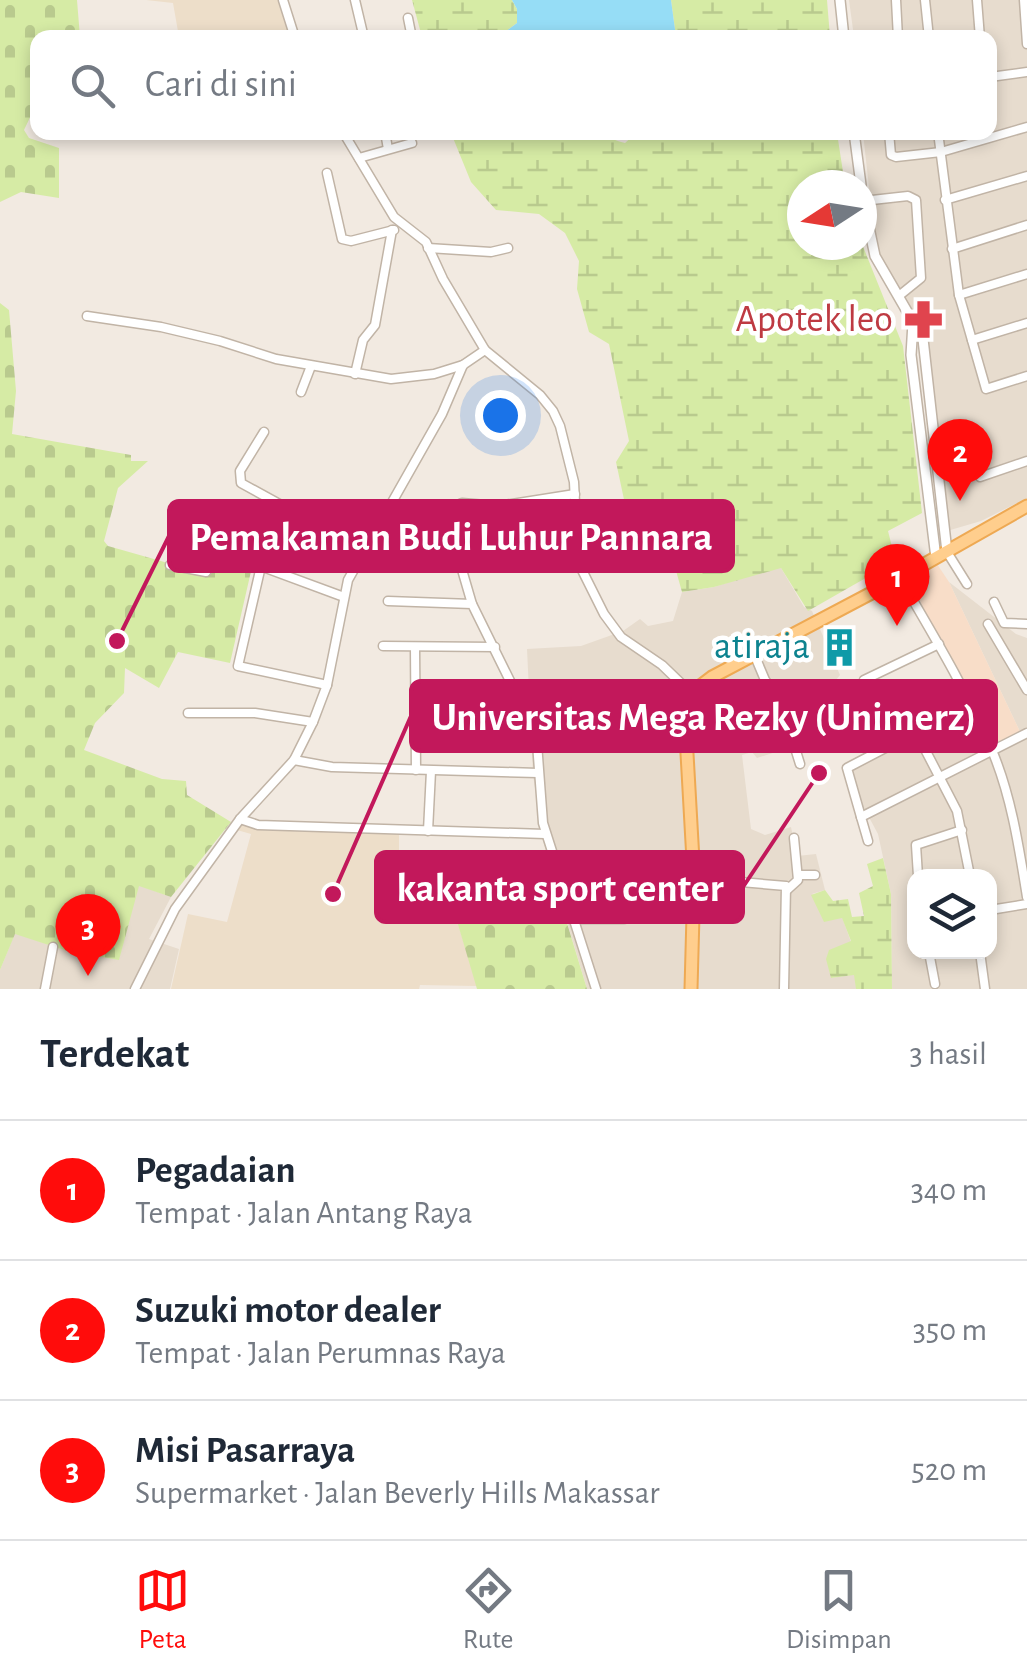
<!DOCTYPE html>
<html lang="id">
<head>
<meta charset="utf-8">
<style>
	body { margin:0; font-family:"Alegreya Sans",sans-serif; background:#f2f2f3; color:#1f2937 }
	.controls { position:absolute; right:30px; bottom:30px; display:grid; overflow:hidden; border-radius:20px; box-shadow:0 5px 15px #0003 }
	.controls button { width:90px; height:90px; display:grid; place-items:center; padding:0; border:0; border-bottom:2px solid #e0e1e3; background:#fff; color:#1f2937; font:50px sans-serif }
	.compass { position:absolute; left:787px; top:170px; width:90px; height:90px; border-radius:50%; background:#fff; box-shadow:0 5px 15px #0003; rotate:258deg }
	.you { position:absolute; left:500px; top:415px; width:35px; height:35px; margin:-25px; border:8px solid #fff; border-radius:50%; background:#1a73e8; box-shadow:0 0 0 15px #1a73e833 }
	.badge { display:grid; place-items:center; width:65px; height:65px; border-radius:50%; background:#ff0c0b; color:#fff; font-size:32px; font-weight:700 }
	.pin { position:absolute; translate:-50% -82px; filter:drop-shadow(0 2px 5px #0008) }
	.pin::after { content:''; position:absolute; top:52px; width:35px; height:30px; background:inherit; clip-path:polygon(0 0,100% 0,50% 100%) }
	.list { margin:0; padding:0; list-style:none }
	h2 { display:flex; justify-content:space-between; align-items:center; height:130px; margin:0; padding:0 40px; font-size:42px }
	h2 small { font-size:32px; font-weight:400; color:#747a83 }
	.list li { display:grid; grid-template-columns:65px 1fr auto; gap:30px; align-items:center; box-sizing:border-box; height:140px; padding:0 40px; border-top:2px solid #e0e1e3 }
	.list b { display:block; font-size:38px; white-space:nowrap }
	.list p { margin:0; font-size:32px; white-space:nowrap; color:#747a83 }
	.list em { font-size:32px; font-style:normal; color:#747a83 }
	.icon { flex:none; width:55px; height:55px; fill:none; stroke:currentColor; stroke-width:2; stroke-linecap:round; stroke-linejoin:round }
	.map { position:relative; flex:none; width:1027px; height:989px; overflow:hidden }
	.search { position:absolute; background:#fff; box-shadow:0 5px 15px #0003; left:30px; right:30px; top:30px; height:110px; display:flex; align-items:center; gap:25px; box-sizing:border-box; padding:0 35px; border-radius:20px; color:#747a83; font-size:38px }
	.sheet { height:550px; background:#fff }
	nav { display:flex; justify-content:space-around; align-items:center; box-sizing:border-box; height:140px; border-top:2px solid #e0e1e3; background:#fff; font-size:28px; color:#747a83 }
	nav a { display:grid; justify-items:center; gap:5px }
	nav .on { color:#ff0c0b }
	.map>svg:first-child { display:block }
	.residential { fill:#e7dcce; fill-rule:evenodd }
	.commercial { fill:#f8ddc8 }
	.education { fill:#eddec9 }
	.wetland { fill:url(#wetland-marsh) }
	.cemetery { fill:url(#cemetery-stones) }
	.water { fill:#96ddf6 }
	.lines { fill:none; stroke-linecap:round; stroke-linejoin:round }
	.minor-casing { stroke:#c1b4a6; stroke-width:11 }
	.tertiary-casing { stroke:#c1b4a6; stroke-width:12 }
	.primary-casing { stroke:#eea953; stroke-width:15 }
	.minor { stroke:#fff; stroke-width:8 }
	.tertiary { stroke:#fff; stroke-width:9 }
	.primary { stroke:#ffce8d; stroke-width:11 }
	.labels { text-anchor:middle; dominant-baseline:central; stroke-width:9; stroke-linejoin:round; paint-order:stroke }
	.health-label { font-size:38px; fill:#be3a42; stroke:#fff; text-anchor:end }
	.culture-label { font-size:38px; fill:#0d838f; stroke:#fff; text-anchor:end }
	.leader { fill:none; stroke:#c2185b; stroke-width:4 }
	.callout-dot { fill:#c2185b; stroke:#fff; stroke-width:4 }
	.callout { fill:#c2185b; stroke:#c2185b; stroke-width:4 }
	.callout-label { font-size:40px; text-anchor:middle; font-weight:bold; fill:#fff }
</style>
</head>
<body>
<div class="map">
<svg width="1027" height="989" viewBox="0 0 1027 989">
	<defs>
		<pattern id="wetland-marsh" width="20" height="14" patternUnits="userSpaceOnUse" patternTransform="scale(2.5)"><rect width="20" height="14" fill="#d6eba5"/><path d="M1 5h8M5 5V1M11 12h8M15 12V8" fill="none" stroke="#b9ca8e"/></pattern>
		<pattern id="cemetery-stones" width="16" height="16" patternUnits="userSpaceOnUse" patternTransform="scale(2.5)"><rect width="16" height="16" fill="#d6eba5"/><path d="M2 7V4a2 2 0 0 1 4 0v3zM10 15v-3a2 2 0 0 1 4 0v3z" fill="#b9ca8e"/></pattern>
	</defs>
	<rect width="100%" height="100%" fill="#f2eae1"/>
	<g class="residential">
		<path d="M849,0h178v498l-46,23 -34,10 -21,-195 -50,-86 -13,-117 127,-1v-94l-136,-1z"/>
		<path d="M772,568h9l23,39 8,4 28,64 -8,10 -16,9 -25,5 -9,-20 -13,7 19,62 -31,10 -5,-6 -10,3 9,74 14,6 26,-8 6,29 19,-2 9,36 -13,4 30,23 9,25 -19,36 23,-4 3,15h-271l-44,-148 -10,-66 -6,-126 54,-3 42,-15 17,-12 8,7 25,-5 9,-29 32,-5z"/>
		<path d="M949,582l67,52 11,4v351h-135l-1,-95 -13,-60 -35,-65 24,-15 -9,-23 86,-47 40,68 39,-14zM914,876h76v76h-76z"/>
		<path d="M139,885l32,12 -22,42 30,10 -9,40h-170v-19l15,-37 52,18z"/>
	</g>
	<path class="commercial" d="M935,561l14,21 74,156 -29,11 -85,-170z"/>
	<g class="education">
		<path d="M146,0h133l11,37h-111l-6,-34z"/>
		<path d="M242,820l157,6v43l-16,1v10l49,1 -1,33 23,-3 23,75 -57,-1 -1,4h-248l17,-75 39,8 24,-88 -14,-4z"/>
	</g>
	<g class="wetland">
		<path d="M412,0h100l5,9v14l-19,14h-76z"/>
		<path d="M671,0h156l3,37h-154z"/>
		<path d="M451,133h110l9,6c27,-12 30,-3 55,4l11,-10h201l8,52h-43v60l60,-1 41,102 19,167 -34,18 7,28 -3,4 -84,48 -27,-43 -67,19 -32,5 -9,-32 -35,5 -22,-103 13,-21 -20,-97 -20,-12 -12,-43 2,-28 -14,-28 -26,-19 -43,-4 -25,-28z"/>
		<path d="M883,858l8,36 1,95h-36l-2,-14 -23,3 -5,-19 3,-9 22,-9 -9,-23 -18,4 -13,-27 14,-5 8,11 15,-2 4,18 12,-1 -5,-23 14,-7 -6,-22z"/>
	</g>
	<g class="cemetery">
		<path d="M0,0h77l3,37 -42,1 -1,65 -13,27 5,8 30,10v50l-38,-6 -21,10z"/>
		<path d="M0,303l9,7 7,81 -4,43 119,21v6h17l-30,27 -14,53 4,5 102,29 10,-14 32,6 -22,96 -52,-11 -19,36 -34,-20 -1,25 -29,30 -11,27 78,29 24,2 1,14 44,27 -60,75 -32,-11 -20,74 -52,-9 -52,-17 -15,36z"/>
		<path d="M493,900h67l27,89h-110l-23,-78 14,-4 19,2z"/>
	</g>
	<path class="water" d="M512,0h159l5,37h-178l19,-14v-14z"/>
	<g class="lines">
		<defs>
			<g id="minor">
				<path d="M283,0l12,38"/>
				<path d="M355,0l9,38"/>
				<path d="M896,0l2,38"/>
				<path d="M925,0l4,38"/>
				<path d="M977,0l3,38"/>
				<path d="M1024,0l3,44"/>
				<path d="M408,18l4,20"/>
				<path d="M909,38l7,-1"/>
				<path d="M990,77l37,-5"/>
				<path d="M343,132l51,85 32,25 17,37 42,71 55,45 13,16 7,15 14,56 3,62 4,24 23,46 17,23 41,28 29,28"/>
				<path d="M385,132l3,17"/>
				<path d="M889,132l2,23 5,2 45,-5 86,-25"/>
				<path d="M938,132l21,163 27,94 41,-13"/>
				<path d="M359,158l53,-15"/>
				<path d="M327,173l15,66 9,2 43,-11"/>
				<path d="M945,200l82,-24"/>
				<path d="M863,201l45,-5 8,4 5,78 -21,17"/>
				<path d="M428,248l63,4 17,-4"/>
				<path d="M952,249l75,-24"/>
				<path d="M959,295l68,-21"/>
				<path d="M87,316l74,11 59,14 56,18 115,20 43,-5 29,-9"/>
				<path d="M972,340l55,-17"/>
				<path d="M355,374l8,-34 12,-15 17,-95"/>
				<path d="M301,392l10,-26"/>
				<path d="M264,432l-24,39 1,12 73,40 54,22"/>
				<path d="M980,477l47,-16"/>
				<path d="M947,552l20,32"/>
				<path d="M170,565l36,7 11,-17 16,1 111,41"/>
				<path d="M261,566l-23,100 89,19"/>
				<path d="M900,578c32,55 66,111 91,170 20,46 28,99 36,149"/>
				<path d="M388,601l84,3 41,83 21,16 9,120 53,166"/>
				<path d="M994,602l10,21 23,1"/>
				<path d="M472,604l-21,-72 3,-25 8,-4 36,3 77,-12"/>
				<path d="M988,624l39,66"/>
				<path d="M383,646l112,1"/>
				<path d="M415,647l1,123"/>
				<path d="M754,654l11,26 15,20 20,64"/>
				<path d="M864,680l75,-36"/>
				<path d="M188,713h67l58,9"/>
				<path d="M294,760l38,7 206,6"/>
				<path d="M861,817l-14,-49 69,-36 41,79 13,65"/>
				<path d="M240,819l18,6 287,9"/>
				<path d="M428,831l3,-60"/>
				<path d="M868,841l-7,-24 166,-84"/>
				<path d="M798,875h17"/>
				<path d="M918,876l-2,-31 46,-15"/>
				<path d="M694,878l92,8 -2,103"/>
				<path d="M787,890l11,-10 -4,-42"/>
				<path d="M472,904l94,-5"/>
				<path d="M990,910l37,-6"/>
				<path d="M572,919h52"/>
				<path d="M929,952l6,32"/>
				<path d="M980,952l5,37"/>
				<path d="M45,989l8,-42"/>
				<path d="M135,989l40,-80 65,-90 54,-59 19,-38 14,-37 21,-105 94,-166 21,-49 22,-15"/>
			</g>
			<g id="tertiary">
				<path d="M840,0l4,38"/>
				<path d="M854,132l7,53"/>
				<path d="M862,194l13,62 48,83 24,213"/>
				<path d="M913,323l-2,32 25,203"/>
			</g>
			<path id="primary" d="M691,989l3,-111 -9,-160 6,-25 21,-16 188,-99 127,-72"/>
		</defs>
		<use href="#minor" class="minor-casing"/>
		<use href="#tertiary" class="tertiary-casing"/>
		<use href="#primary" class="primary-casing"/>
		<use href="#minor" class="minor"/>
		<use href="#tertiary" class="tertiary"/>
		<use href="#primary" class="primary"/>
	</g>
	<defs>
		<symbol id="pharmacy-bare" viewBox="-9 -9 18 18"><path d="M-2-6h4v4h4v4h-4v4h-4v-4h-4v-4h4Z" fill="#e0444e" stroke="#fff" stroke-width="2.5" paint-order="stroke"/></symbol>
		<symbol id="building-bare" viewBox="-9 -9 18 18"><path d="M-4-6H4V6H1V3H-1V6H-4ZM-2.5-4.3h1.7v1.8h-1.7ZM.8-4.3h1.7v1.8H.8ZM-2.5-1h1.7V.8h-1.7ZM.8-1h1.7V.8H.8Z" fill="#0f9aa8" stroke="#fff" stroke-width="2.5" paint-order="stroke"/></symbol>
	</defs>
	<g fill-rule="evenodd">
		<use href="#pharmacy-bare" x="896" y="292" width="55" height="55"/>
		<use href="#building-bare" x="812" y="620" width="55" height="55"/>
	</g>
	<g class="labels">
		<g class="health-label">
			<text x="893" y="320">Apotek leo</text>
		</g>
		<g class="culture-label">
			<text x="810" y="647">atiraja</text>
		</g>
	</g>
	<path class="leader" d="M117 641L169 536M333 894L411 716M819 773L743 887"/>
	<g class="callout-dot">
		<circle cx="117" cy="641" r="10"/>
		<circle cx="333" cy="894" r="10"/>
		<circle cx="819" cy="773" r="10"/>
	</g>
	<g class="callout">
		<rect x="169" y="501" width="564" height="70" rx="10"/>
		<rect x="411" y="681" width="585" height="70" rx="10"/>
		<rect x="376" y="852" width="367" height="70" rx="10"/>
	</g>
	<g class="callout-label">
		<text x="451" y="550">Pemakaman Budi Luhur Pannara</text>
		<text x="704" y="730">Universitas Mega Rezky (Unimerz)</text>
		<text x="560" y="901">kakanta sport center</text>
	</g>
</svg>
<div class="controls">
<button><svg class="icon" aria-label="layers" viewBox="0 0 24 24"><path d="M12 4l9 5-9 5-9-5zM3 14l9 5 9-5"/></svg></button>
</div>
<svg class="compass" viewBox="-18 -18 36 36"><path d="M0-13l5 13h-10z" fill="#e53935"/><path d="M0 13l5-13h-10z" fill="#747a83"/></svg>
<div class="you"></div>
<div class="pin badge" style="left:897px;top:626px">1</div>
<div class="pin badge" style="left:960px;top:501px">2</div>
<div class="pin badge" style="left:88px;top:976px">3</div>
<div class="search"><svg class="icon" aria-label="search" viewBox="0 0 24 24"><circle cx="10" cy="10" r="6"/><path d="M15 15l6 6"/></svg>Cari di sini</div>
</div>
<section class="sheet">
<h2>Terdekat<small>3 hasil</small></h2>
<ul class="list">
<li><span class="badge">1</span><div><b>Pegadaian</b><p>Tempat · Jalan Antang Raya</p></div><em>340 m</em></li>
<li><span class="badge">2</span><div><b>Suzuki motor dealer</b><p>Tempat · Jalan Perumnas Raya</p></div><em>350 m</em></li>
<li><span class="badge">3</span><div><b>Misi Pasarraya</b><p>Supermarket · Jalan Beverly Hills Makassar</p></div><em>520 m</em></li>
</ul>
</section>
<nav>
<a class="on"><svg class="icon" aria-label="map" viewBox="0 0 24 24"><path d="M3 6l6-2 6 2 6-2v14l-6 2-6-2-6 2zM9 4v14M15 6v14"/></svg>Peta</a>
<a><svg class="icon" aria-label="directions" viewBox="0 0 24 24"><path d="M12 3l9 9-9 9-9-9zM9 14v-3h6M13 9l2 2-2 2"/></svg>Rute</a>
<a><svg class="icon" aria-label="saved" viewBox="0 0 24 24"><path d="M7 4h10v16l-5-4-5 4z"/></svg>Disimpan</a>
</nav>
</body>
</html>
